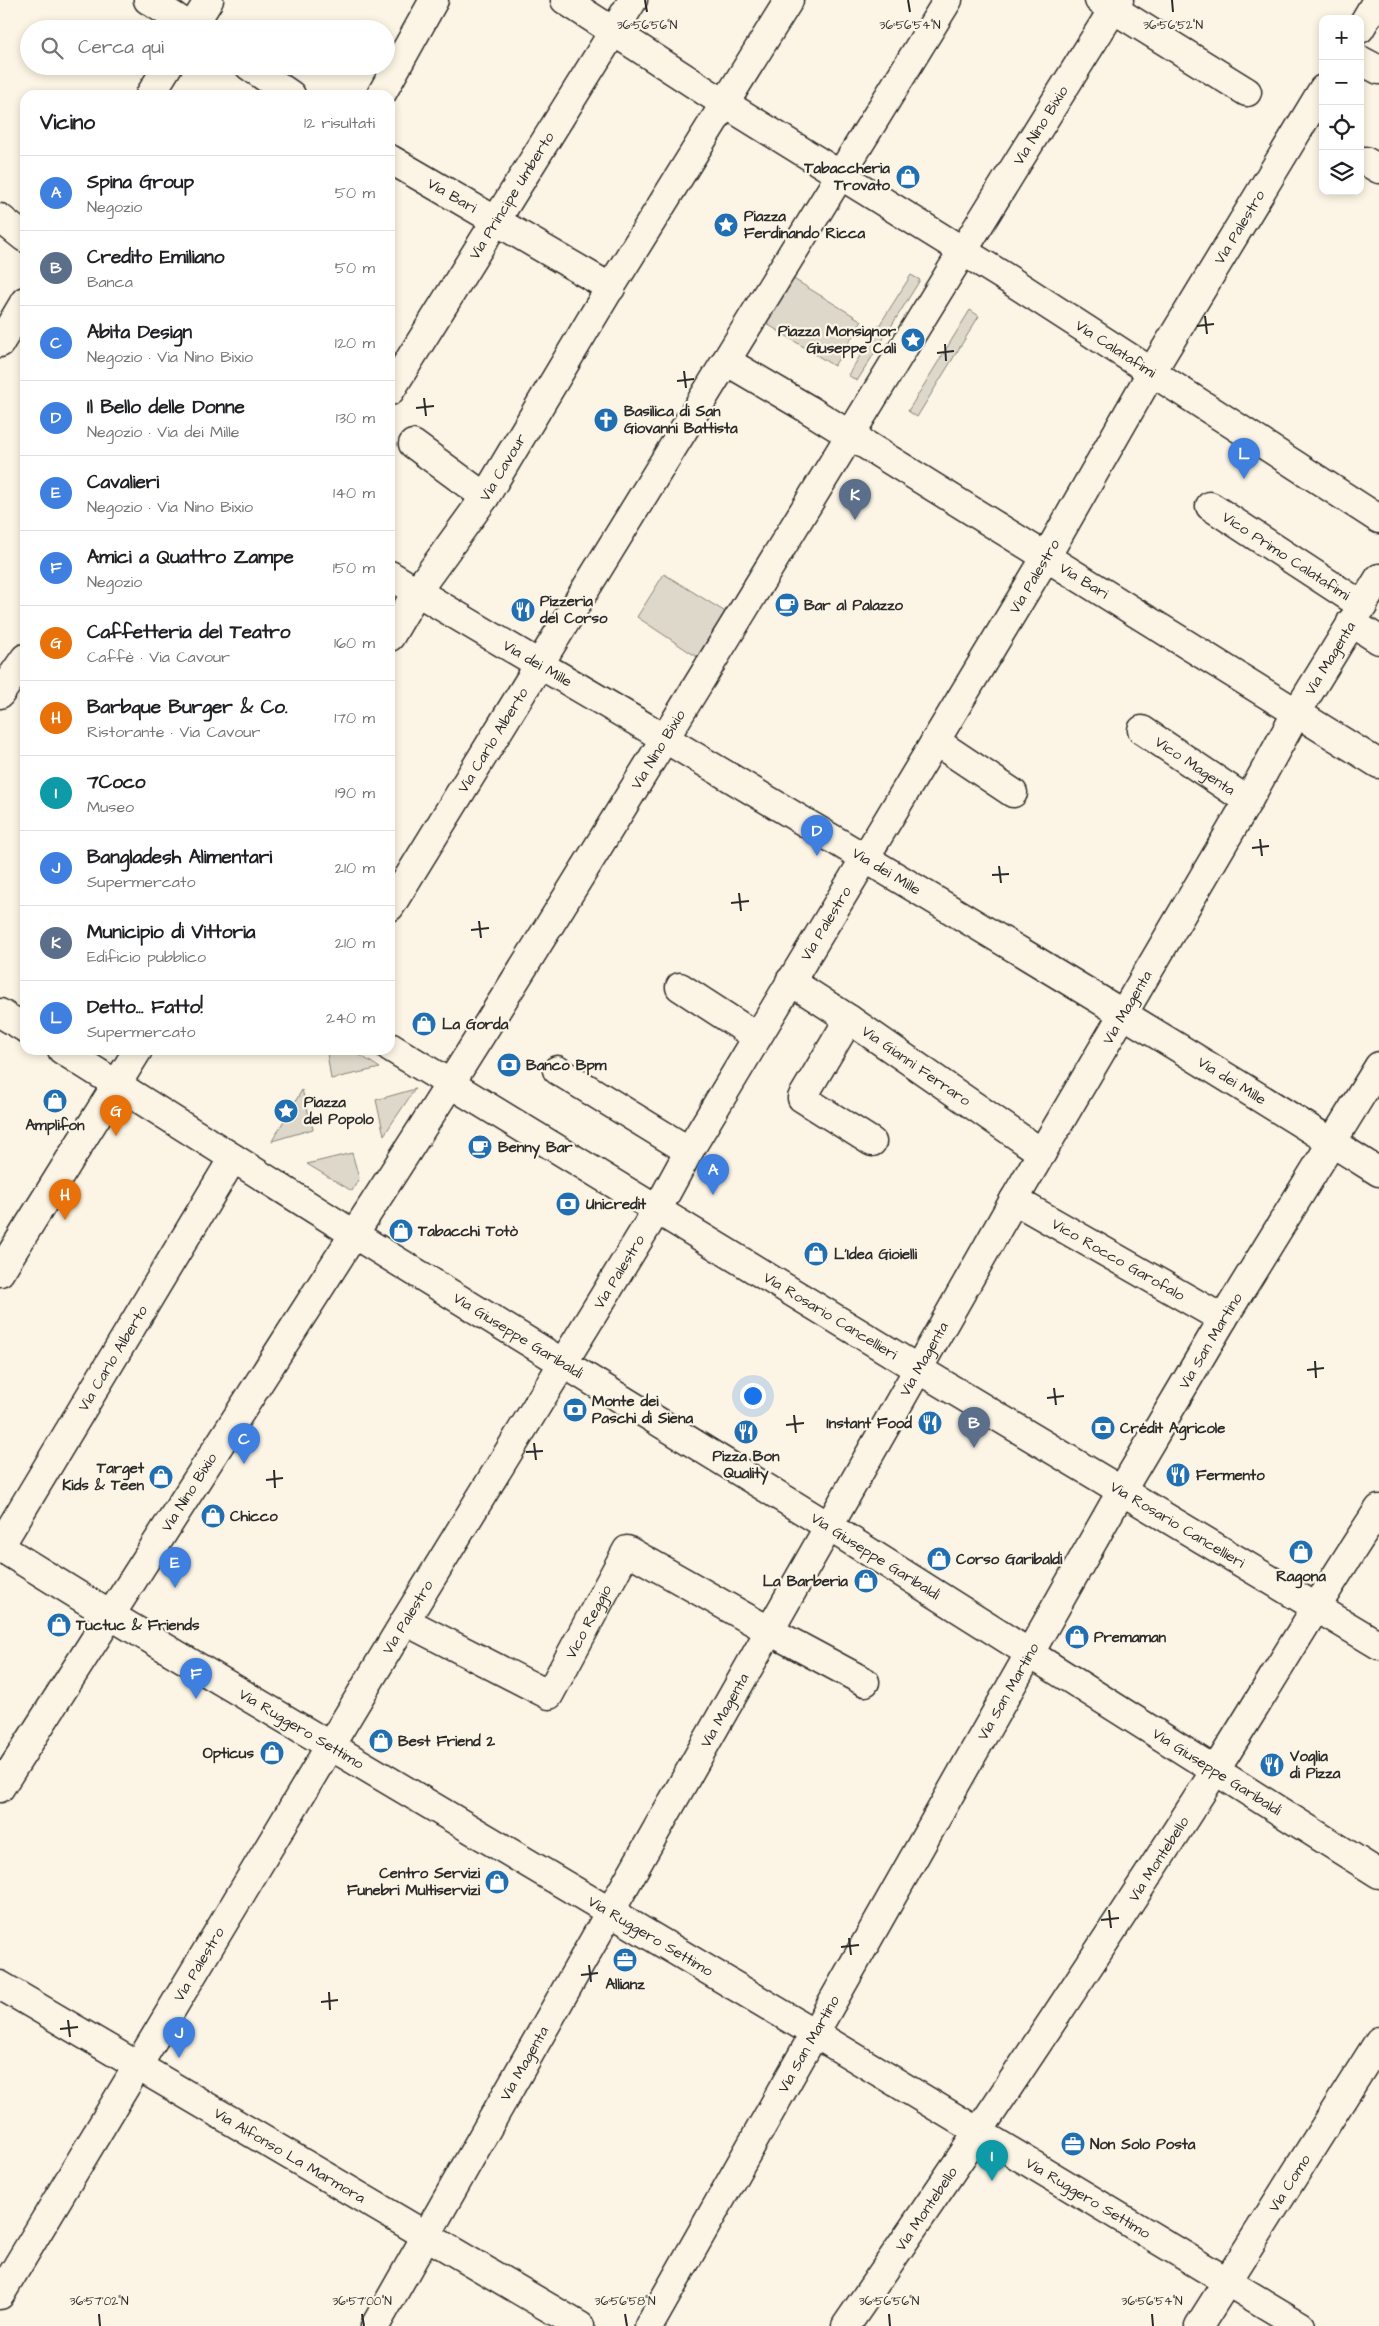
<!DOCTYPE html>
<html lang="it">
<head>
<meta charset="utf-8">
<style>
	body { margin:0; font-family:"Architects Daughter",sans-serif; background:#f6f6f6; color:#202124 }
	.controls { position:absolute; right:15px; top:15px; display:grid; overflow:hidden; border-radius:10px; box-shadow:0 2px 8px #0003 }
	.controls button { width:45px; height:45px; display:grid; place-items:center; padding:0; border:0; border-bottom:1px solid #e0e0e0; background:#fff; color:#202124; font:25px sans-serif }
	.you { position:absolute; left:752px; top:1395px; width:18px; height:18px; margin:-12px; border:4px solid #fff; border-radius:50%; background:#1a73e8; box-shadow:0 0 0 8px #1a73e833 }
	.badge { display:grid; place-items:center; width:32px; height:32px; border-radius:50%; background:#b45309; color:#fff; font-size:16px; font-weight:700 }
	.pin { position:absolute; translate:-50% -41px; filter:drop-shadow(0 1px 2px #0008) }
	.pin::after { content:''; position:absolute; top:26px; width:18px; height:15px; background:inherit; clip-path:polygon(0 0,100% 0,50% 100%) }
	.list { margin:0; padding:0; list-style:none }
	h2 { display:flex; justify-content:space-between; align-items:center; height:65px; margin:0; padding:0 20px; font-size:21px }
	h2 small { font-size:16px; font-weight:400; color:#757577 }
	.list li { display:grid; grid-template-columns:32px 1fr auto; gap:15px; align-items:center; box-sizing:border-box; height:75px; padding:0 20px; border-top:1px solid #e0e0e0 }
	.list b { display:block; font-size:19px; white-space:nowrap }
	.list p { margin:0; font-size:16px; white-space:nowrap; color:#757577 }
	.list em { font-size:16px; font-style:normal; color:#757577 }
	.icon { flex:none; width:28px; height:28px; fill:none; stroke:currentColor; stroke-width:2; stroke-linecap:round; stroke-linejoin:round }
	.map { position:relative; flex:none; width:1379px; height:2326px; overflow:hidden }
	.search { position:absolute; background:#fff; box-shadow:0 2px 8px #0003; left:20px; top:20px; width:375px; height:55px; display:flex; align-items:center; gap:12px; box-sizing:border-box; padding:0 18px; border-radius:28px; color:#757577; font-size:19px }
	.panel { position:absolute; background:#fff; box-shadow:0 2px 8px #0003; left:20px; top:90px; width:375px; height:965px; border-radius:15px }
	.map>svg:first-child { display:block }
	.green { fill:#ded8ca; stroke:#84827a }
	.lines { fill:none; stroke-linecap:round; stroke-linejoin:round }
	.minor-casing { stroke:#2b2b2b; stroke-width:31 }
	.major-casing { stroke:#2b2b2b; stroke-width:31 }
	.minor { stroke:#fcf5e5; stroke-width:28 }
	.major { stroke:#fcf5e5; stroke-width:28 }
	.ticks { fill:none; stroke:#2b2b2b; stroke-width:2 }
	.labels { text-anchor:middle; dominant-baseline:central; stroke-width:4.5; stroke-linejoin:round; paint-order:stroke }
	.street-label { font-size:15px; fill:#2b2b2b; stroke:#fcf5e5 }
	.poi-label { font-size:15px; font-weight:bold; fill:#2b2b2b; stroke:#fcf5e5; text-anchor:start }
	.ticks-label { font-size:12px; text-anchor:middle; fill:#2b2b2b; stroke:#fcf5e5; stroke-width:4.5; stroke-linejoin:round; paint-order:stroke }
</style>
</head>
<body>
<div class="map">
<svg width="1379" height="2326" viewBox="0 0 1379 2326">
	<rect width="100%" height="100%" fill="#fcf5e5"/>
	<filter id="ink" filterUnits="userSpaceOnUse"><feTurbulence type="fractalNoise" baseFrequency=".02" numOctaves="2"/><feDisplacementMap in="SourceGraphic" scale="10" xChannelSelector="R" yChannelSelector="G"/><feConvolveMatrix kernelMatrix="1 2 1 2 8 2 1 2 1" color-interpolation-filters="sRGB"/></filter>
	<g filter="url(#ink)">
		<g class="green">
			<path d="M911,275l9,5 -63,101 -9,-6z"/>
			<path d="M792,278l70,43 -28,45 -70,-44z"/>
			<path d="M970,310l9,6 -62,101 -9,-6z"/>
			<path d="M664,574l63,39 -27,46 -63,-42z"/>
			<path d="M329,1050h23l28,18 -49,11 -4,-26z"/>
			<path d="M415,1089l-31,46 -8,-35z"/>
			<path d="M302,1090l11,39 -41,12z"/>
			<path d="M352,1153l7,25 -7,13 -45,-27z"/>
		</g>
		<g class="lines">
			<defs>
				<g id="minor">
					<path d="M148,0l46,29"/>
					<path id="s1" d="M565,0l143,93 300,186 371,240"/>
					<path d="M1099,0l148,92"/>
					<path d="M191,29l18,-29"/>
					<path d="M1360,29l17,-29"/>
					<path d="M1360,60l19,10"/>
					<path d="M249,66l42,29"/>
					<path d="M150,95l18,-29"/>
					<path d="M381,95l53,-95"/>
					<path id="s2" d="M390,159l221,129"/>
					<path d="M1365,161l14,8"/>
					<path d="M0,218l25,20"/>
					<path d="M0,343l25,-42"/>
					<path id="s3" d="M726,361l82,48 571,355"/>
					<path id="s4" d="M390,391l243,-391"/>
					<path d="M413,444l72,53"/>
					<path id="s5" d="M1210,506l153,100"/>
					<path id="s6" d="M390,575c92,57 186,110 279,166 238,142 476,284 710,431"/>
					<path d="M1351,622l28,18"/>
					<path id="s7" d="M390,637l27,-46 68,-94 122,-204 182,-293"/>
					<path d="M0,694l25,-36"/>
					<path id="s8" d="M1142,730l106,71"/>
					<path d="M935,741l78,52"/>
					<path id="s9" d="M390,907l558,-907"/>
					<path id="s10" d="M790,981l59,38 193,134"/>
					<path d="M680,987l77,50"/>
					<path d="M849,1019l-47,79 70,44"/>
					<path id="s11" d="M390,1047l528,322 461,276"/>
					<path d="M557,1070l132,81"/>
					<path id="s12" d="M1014,1200l209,119"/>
					<path id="s13" d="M354,1234c263,-406 507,-825 765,-1234"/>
					<path d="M0,1272l138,-222"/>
					<path id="s14" d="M0,1546l233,-388"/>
					<path id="s15" d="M405,1621l144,74 78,-145 143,81 95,51"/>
					<path id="s16" d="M0,1985l580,341"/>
					<path id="s17" d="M0,2295l405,-674 253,-413 31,-57 357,-594 105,-184 172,-284"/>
					<path id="s18" d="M375,2326l639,-1126 234,-399 49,-89 82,-134"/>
					<path id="s19" d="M649,2326l473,-836 101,-171 156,-253"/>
					<path id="s20" d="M846,2326c126,-183 250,-368 369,-555 55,-87 107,-176 164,-262"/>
					<path id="s21" d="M1199,2326l180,-285"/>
				</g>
				<g id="major">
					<path d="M0,1013l25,15"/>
					<path id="s22" d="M62,1050l306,193 460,283 551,348"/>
					<path id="s23" d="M0,1547l110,68 704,418 487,293"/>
					<path id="s24" d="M0,1788l354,-554"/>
				</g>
			</defs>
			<use href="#minor" class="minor-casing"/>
			<use href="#major" class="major-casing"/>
			<use href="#minor" class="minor"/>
			<use href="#major" class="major"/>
		</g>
	</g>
	<path class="ticks" d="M645,0l2,12M908,0l2,12M1172,0l1,12M1205,316l2,18M1197,326l17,-2M945,344l1,17M937,353l17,-2M684,371l2,17M677,381l17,-2M424,398l2,18M416,408l18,-2M1260,839l2,17M1252,848l17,-2M999,866l2,17M992,875l17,-1M739,893l2,18M731,903l18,-2M479,921l2,17M471,930l18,-2M1315,1361l1,17M1307,1370l17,-2M1054,1388l2,17M1047,1398l17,-2M794,1415l2,18M786,1425l18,-2M534,1443l2,17M526,1452l17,-1M274,1470l1,18M266,1480l17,-2M1109,1910l2,18M1101,1920l18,-2M849,1938l2,17M841,1947l18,-2M589,1965l2,17M581,1975l17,-2M329,1992l1,18M321,2002l17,-2M68,2020l2,17M60,2029l18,-2M99,2314l1,12M362,2314l2,12M625,2314l2,12M889,2314l1,12M1152,2314l1,12"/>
	<defs>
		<symbol id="shop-disc" viewBox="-11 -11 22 22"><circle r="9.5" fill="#1f6fb2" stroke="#fcf5e5"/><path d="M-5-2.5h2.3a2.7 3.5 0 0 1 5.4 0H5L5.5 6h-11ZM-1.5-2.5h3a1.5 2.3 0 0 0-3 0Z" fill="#fff"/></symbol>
		<symbol id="sight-disc" viewBox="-11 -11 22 22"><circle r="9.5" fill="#1f6fb2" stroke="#fcf5e5"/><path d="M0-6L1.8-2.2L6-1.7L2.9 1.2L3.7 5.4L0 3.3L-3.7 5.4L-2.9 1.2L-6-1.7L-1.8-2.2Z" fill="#fff"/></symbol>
		<symbol id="church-disc" viewBox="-11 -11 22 22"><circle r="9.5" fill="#1f6fb2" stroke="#fcf5e5"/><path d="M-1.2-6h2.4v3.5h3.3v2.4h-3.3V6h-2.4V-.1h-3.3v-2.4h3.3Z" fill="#fff"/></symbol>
		<symbol id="cafe-disc" viewBox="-11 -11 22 22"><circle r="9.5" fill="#1f6fb2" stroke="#fcf5e5"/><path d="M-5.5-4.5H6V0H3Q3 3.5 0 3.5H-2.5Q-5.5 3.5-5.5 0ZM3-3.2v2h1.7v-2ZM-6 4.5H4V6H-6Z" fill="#fff"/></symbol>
		<symbol id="restaurant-disc" viewBox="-11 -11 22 22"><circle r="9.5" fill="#1f6fb2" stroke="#fcf5e5"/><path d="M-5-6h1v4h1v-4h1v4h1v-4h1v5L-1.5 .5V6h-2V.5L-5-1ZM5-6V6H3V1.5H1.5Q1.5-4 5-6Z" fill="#fff"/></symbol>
		<symbol id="bank-disc" viewBox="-11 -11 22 22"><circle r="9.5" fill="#1f6fb2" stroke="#fcf5e5"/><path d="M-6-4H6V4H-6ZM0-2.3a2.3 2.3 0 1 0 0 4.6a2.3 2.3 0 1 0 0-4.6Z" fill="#fff"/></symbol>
		<symbol id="office-disc" viewBox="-11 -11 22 22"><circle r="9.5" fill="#1f6fb2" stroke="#fcf5e5"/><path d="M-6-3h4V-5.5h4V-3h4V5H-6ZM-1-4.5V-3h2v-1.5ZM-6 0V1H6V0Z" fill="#fff"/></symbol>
	</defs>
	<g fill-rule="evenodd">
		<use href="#shop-disc" x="894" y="163" width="28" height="28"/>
		<use href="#sight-disc" x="712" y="211" width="28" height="28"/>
		<use href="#sight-disc" x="899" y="326" width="28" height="28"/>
		<use href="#church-disc" x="592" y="406" width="28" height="28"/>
		<use href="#cafe-disc" x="773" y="591" width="28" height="28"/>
		<use href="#restaurant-disc" x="509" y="596" width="28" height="28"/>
		<use href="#shop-disc" x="410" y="1010" width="28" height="28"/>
		<use href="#bank-disc" x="495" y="1051" width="28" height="28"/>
		<use href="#shop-disc" x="41" y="1087" width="28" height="28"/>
		<use href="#sight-disc" x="272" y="1097" width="28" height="28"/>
		<use href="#cafe-disc" x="466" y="1133" width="28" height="28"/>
		<use href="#bank-disc" x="554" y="1190" width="28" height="28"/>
		<use href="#shop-disc" x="387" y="1217" width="28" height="28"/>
		<use href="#shop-disc" x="802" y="1240" width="28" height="28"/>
		<use href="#bank-disc" x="561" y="1396" width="28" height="28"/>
		<use href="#restaurant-disc" x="916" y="1409" width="28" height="28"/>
		<use href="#bank-disc" x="1089" y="1414" width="28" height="28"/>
		<use href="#restaurant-disc" x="732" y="1418" width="28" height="28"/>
		<use href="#restaurant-disc" x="1164" y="1461" width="28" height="28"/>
		<use href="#shop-disc" x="147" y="1463" width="28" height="28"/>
		<use href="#shop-disc" x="199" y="1502" width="28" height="28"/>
		<use href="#shop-disc" x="1287" y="1538" width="28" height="28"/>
		<use href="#shop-disc" x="925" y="1545" width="28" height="28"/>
		<use href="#shop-disc" x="852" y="1567" width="28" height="28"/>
		<use href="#shop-disc" x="45" y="1611" width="28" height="28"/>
		<use href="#shop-disc" x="1063" y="1623" width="28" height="28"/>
		<use href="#shop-disc" x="367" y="1727" width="28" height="28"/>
		<use href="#shop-disc" x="258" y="1739" width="28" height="28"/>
		<use href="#restaurant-disc" x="1258" y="1751" width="28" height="28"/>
		<use href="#shop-disc" x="483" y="1868" width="28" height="28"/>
		<use href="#office-disc" x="611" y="1946" width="28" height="28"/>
		<use href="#office-disc" x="1059" y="2130" width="28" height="28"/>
	</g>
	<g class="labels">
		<g class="street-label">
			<text stroke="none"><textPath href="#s13" startOffset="1304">Via Nino Bixio</textPath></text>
			<text stroke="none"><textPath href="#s2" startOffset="72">Via Bari</textPath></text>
			<text stroke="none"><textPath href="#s4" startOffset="230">Via Principe Umberto</textPath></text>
			<text stroke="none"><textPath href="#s17" startOffset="2411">Via Palestro</textPath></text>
			<text stroke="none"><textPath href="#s1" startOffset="652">Via Calatafimi</textPath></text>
			<text stroke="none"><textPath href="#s7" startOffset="204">Via Cavour</textPath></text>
			<text stroke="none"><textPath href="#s5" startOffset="91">Vico Primo Calatafimi</textPath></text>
			<text stroke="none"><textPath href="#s17" startOffset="2006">Via Palestro</textPath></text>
			<text stroke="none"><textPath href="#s3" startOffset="420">Via Bari</textPath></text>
			<text stroke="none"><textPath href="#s18" startOffset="1922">Via Magenta</textPath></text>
			<text stroke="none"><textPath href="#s6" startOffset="172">Via dei Mille</textPath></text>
			<text stroke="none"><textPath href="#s9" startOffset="196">Via Carlo Alberto</textPath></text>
			<text stroke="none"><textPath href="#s13" startOffset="572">Via Nino Bixio</textPath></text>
			<text stroke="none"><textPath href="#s8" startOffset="64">Vico Magenta</textPath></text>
			<text stroke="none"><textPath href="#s6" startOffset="578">Via dei Mille</textPath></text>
			<text stroke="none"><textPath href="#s17" startOffset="1601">Via Palestro</textPath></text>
			<text stroke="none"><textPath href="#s18" startOffset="1518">Via Magenta</textPath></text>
			<text stroke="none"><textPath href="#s10" startOffset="152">Via Gianni Ferraro</textPath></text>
			<text stroke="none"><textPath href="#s6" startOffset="982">Via dei Mille</textPath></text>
			<text stroke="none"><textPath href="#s12" startOffset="120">Vico Rocco Garofalo</textPath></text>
			<text stroke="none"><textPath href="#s17" startOffset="1196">Via Palestro</textPath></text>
			<text stroke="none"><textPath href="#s11" startOffset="516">Via Rosario Cancellieri</textPath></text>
			<text stroke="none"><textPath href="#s22" startOffset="538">Via Giuseppe Garibaldi</textPath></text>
			<text stroke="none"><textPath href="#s19" startOffset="1134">Via San Martino</textPath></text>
			<text stroke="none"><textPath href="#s18" startOffset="1112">Via Magenta</textPath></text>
			<text stroke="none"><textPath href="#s14" startOffset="219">Via Carlo Alberto</textPath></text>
			<text stroke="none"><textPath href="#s24" startOffset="351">Via Nino Bixio</textPath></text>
			<text stroke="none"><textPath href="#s11" startOffset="921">Via Rosario Cancellieri</textPath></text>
			<text stroke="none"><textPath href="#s22" startOffset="958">Via Giuseppe Garibaldi</textPath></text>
			<text stroke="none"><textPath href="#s17" startOffset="791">Via Palestro</textPath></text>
			<text stroke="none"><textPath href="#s15" startOffset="245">Vico Reggio</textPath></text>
			<text stroke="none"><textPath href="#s19" startOffset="729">Via San Martino</textPath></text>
			<text stroke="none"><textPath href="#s18" startOffset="708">Via Magenta</textPath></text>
			<text stroke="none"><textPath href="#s23" startOffset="352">Via Ruggero Settimo</textPath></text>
			<text stroke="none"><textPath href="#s22" startOffset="1362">Via Giuseppe Garibaldi</textPath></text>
			<text stroke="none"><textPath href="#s20" startOffset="562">Via Montebello</textPath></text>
			<text stroke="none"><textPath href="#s23" startOffset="758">Via Ruggero Settimo</textPath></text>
			<text stroke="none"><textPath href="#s17" startOffset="386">Via Palestro</textPath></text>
			<text stroke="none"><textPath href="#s19" startOffset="324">Via San Martino</textPath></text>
			<text stroke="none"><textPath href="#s18" startOffset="302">Via Magenta</textPath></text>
			<text stroke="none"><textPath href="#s16" startOffset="336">Via Alfonso La Marmora</textPath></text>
			<text stroke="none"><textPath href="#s21" startOffset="169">Via Como</textPath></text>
			<text stroke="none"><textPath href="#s23" startOffset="1268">Via Ruggero Settimo</textPath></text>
			<text stroke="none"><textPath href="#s20" startOffset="142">Via Montebello</textPath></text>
		</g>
		<g class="poi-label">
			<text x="890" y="168" text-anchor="end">Tabaccheria<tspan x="890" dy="17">Trovato</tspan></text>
			<text x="744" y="216">Piazza<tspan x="744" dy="17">Ferdinando Ricca</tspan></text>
			<text x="896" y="331" text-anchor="end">Piazza Monsignor<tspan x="896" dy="17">Giuseppe Calì</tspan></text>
			<text x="624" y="411">Basilica di San<tspan x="624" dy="17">Giovanni Battista</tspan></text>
			<text x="540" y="601">Pizzeria<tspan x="540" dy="17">del Corso</tspan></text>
			<text x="804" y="605">Bar al Palazzo</text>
			<text x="442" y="1024">La Gorda</text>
			<text x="526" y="1065">Banco Bpm</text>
			<text x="304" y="1102">Piazza<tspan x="304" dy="17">del Popolo</tspan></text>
			<text x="55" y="1125" text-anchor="middle">Amplifon</text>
			<text x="498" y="1147">Benny Bar</text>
			<text x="586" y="1204">Unicredit</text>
			<text x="418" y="1231">Tabacchi Totò</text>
			<text x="834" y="1254">L'Idea Gioielli</text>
			<text x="592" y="1401">Monte dei<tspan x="592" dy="17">Paschi di Siena</tspan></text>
			<text x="912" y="1423" text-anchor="end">Instant Food</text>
			<text x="1120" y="1428">Crédit Agricole</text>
			<text x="746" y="1456" text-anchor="middle">Pizza Bon<tspan x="746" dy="17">Quality</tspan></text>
			<text x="144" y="1468" text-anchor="end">Target<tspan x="144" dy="17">Kids &amp; Teen</tspan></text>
			<text x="1196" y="1475">Fermento</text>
			<text x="230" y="1516">Chicco</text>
			<text x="956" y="1559">Corso Garibaldi</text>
			<text x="1301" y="1576" text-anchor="middle">Ragona</text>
			<text x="848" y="1581" text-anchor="end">La Barberia</text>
			<text x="76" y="1625">Tuctuc &amp; Friends</text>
			<text x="1094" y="1637">Premaman</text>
			<text x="398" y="1741">Best Friend 2</text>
			<text x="254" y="1753" text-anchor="end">Opticus</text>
			<text x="1290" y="1756">Voglia<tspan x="1290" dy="17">di Pizza</tspan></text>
			<text x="480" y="1873" text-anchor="end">Centro Servizi<tspan x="480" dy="17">Funebri Multiservizi</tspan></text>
			<text x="625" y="1984" text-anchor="middle">Allianz</text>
			<text x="1090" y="2144">Non Solo Posta</text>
		</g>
	</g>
	<g class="ticks-label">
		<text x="647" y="29">36°56'56"N</text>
		<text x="910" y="29">36°56'54"N</text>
		<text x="1173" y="29">36°56'52"N</text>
		<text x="99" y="2305">36°57'02"N</text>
		<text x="362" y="2305">36°57'00"N</text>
		<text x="625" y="2305">36°56'58"N</text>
		<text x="889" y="2305">36°56'56"N</text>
		<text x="1152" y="2305">36°56'54"N</text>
	</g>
</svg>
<div class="controls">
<button>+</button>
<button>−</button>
<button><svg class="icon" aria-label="locate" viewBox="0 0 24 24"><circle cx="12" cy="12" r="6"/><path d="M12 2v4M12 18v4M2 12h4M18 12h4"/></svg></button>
<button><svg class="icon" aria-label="layers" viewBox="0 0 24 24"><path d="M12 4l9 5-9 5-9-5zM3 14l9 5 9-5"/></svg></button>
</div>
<div class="you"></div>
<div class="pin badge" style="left:713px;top:1195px;background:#3f7fe0">A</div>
<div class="pin badge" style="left:974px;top:1448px;background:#5c6f8a">B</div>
<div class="pin badge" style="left:244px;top:1464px;background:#3f7fe0">C</div>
<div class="pin badge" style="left:817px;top:856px;background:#3f7fe0">D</div>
<div class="pin badge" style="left:175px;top:1588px;background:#3f7fe0">E</div>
<div class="pin badge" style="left:196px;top:1699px;background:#3f7fe0">F</div>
<div class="pin badge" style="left:116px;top:1136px;background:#e8710a">G</div>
<div class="pin badge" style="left:65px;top:1220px;background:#e8710a">H</div>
<div class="pin badge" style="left:992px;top:2181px;background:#0f9aa8">I</div>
<div class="pin badge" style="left:179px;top:2058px;background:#3f7fe0">J</div>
<div class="pin badge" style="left:855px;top:520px;background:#5c6f8a">K</div>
<div class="pin badge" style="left:1244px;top:479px;background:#3f7fe0">L</div>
<div class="search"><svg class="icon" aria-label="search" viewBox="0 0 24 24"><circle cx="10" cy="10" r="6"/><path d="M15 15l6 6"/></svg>Cerca qui</div>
<section class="panel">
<h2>Vicino<small>12 risultati</small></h2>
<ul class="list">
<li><span class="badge" style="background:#3f7fe0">A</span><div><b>Spina Group</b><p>Negozio</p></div><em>50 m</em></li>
<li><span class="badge" style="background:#5c6f8a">B</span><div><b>Credito Emiliano</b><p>Banca</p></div><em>50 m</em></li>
<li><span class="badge" style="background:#3f7fe0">C</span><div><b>Abita Design</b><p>Negozio · Via Nino Bixio</p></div><em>120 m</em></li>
<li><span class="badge" style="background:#3f7fe0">D</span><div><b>Il Bello delle Donne</b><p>Negozio · Via dei Mille</p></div><em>130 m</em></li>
<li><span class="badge" style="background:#3f7fe0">E</span><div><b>Cavalieri</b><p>Negozio · Via Nino Bixio</p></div><em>140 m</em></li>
<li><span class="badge" style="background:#3f7fe0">F</span><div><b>Amici a Quattro Zampe</b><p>Negozio</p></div><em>150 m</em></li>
<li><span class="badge" style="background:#e8710a">G</span><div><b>Caffetteria del Teatro</b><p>Caffè · Via Cavour</p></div><em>160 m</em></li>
<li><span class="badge" style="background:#e8710a">H</span><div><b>Barbque Burger &amp; Co.</b><p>Ristorante · Via Cavour</p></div><em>170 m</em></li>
<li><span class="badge" style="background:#0f9aa8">I</span><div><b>7Coco</b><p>Museo</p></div><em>190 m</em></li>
<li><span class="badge" style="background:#3f7fe0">J</span><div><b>Bangladesh Alimentari</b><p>Supermercato</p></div><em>210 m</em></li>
<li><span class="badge" style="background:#5c6f8a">K</span><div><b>Municipio di Vittoria</b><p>Edificio pubblico</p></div><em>210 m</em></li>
<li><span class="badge" style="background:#3f7fe0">L</span><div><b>Detto... Fatto!</b><p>Supermercato</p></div><em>240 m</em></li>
</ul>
</section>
</div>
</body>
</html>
